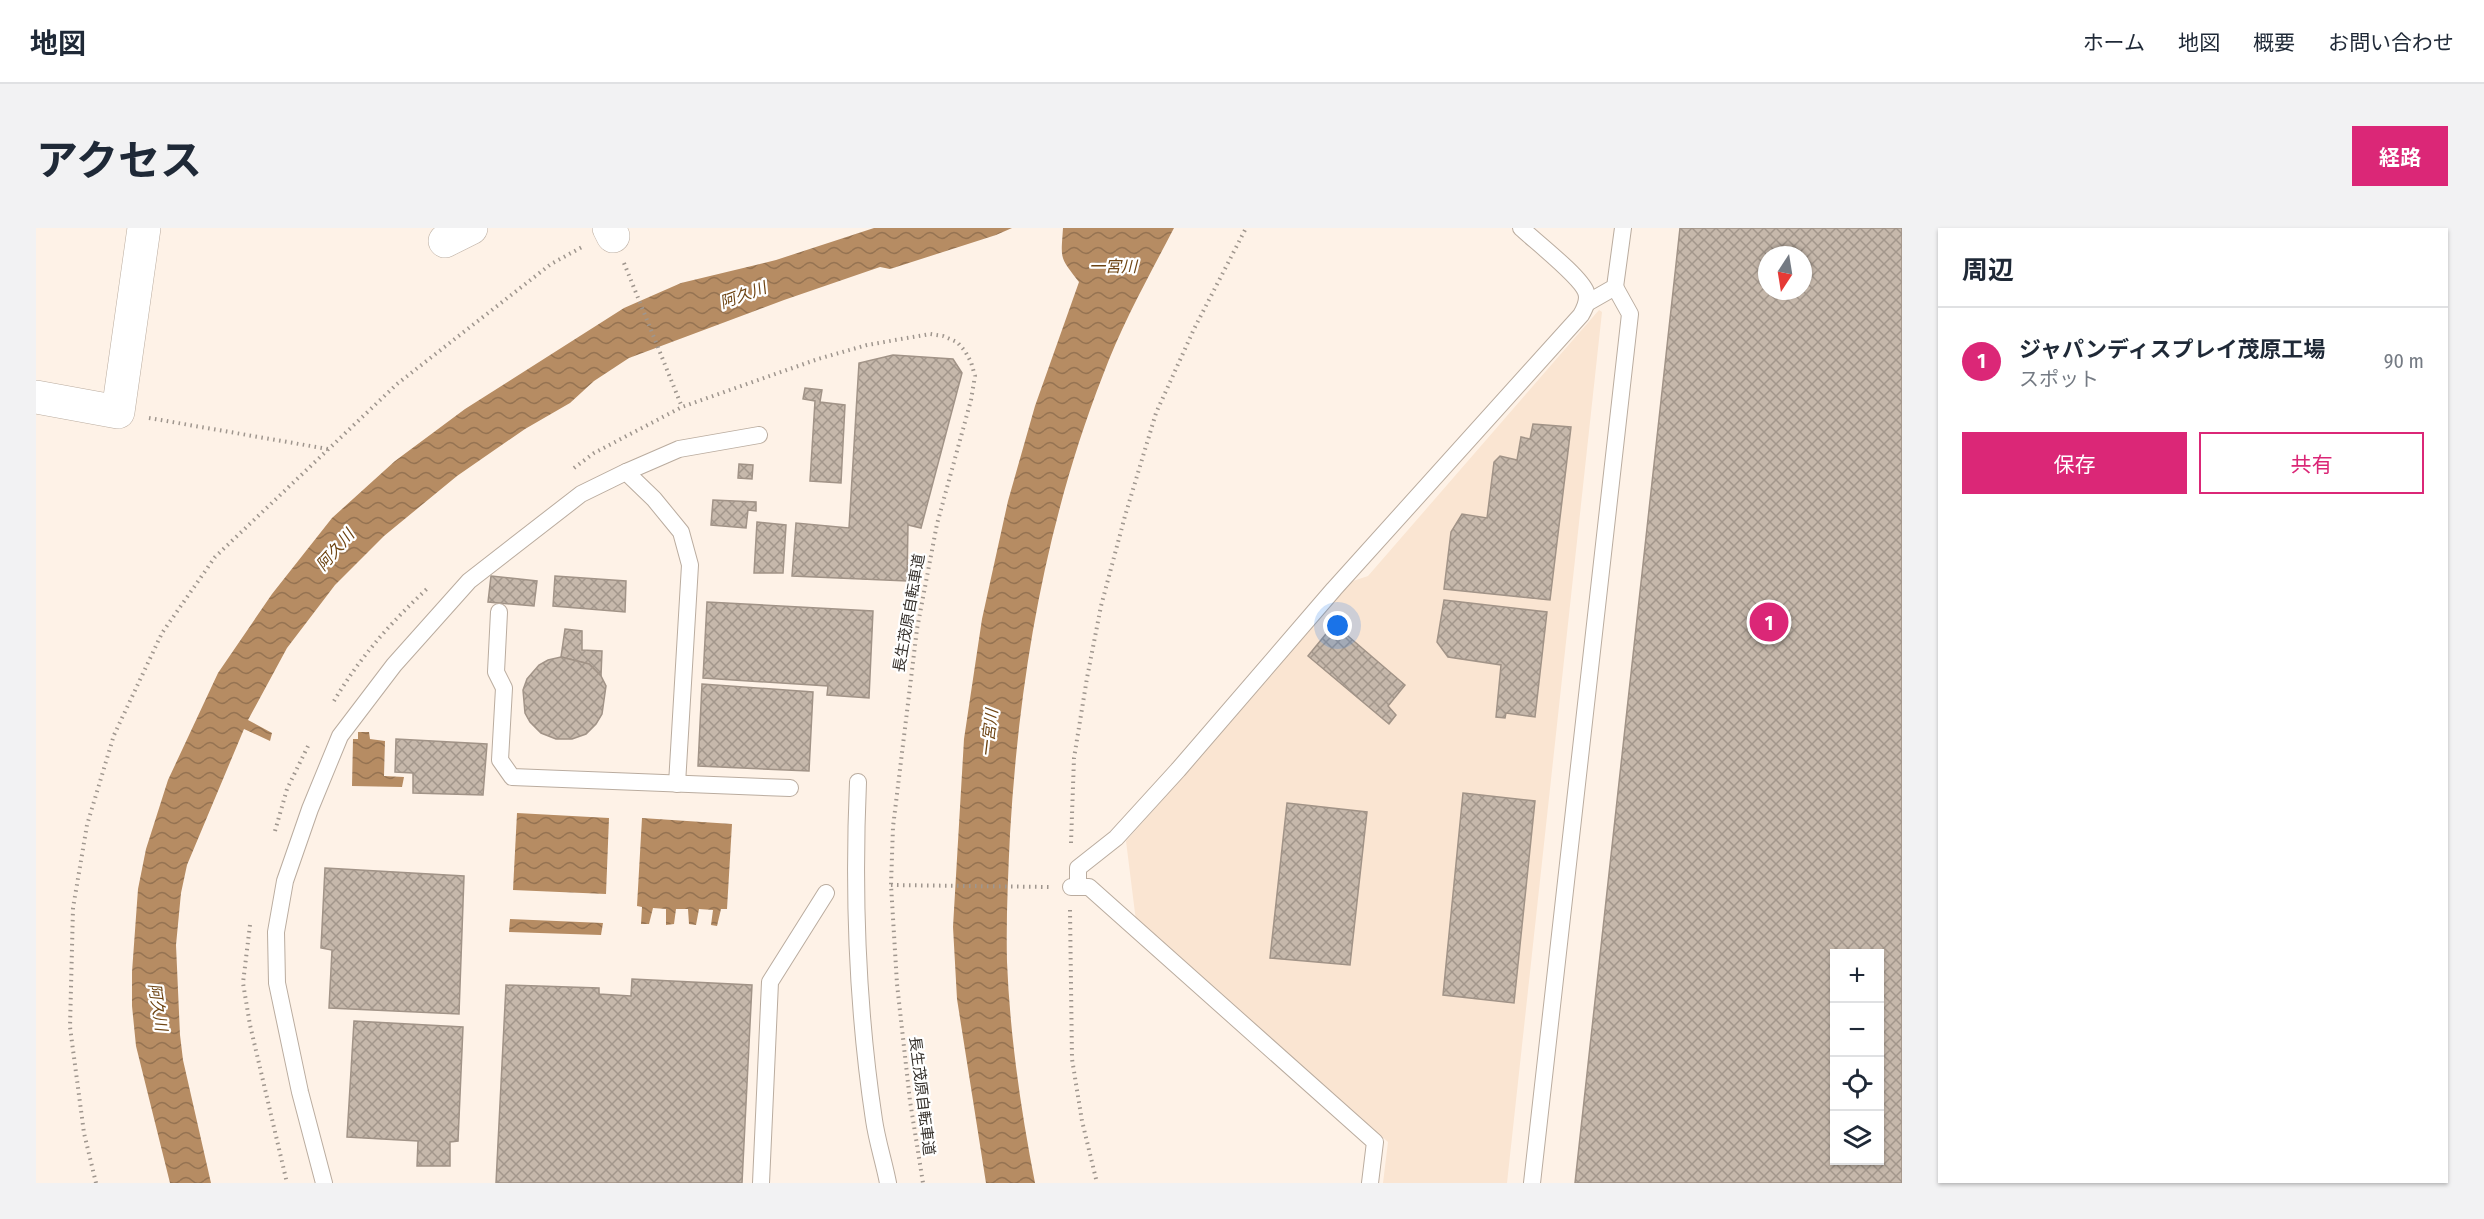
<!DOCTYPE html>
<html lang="ja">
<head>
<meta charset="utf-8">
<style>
	body { margin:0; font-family:"Fira Sans Condensed","Noto Sans JP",sans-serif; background:#f2f2f3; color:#1f2937 }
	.controls { position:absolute; right:18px; bottom:18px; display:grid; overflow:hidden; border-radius:0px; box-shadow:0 2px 4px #0004 }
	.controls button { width:54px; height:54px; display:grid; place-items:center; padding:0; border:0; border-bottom:2px solid #e0e1e3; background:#fff; color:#1f2937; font:30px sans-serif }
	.compass { position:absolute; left:1722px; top:18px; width:54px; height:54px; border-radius:50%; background:#fff; box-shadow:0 2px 4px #0004; rotate:192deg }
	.you { position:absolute; left:1302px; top:398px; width:21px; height:21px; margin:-15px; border:4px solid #fff; border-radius:50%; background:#1a73e8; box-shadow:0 0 0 9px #1a73e833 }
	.badge { display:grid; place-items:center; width:39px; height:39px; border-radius:50%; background:#db2777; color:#fff; font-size:20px; font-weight:700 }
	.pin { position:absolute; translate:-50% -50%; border:3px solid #fff; box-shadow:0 2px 6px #0006 }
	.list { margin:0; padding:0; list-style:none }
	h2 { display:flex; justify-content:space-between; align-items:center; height:78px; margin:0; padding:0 24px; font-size:26px }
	h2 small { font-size:20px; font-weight:400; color:#747a83 }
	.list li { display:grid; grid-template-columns:39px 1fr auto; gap:18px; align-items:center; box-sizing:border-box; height:108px; padding:0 24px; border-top:2px solid #e0e1e3 }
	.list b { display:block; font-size:22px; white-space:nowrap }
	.list p { margin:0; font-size:20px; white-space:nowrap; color:#747a83 }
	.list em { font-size:20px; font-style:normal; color:#747a83 }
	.actions { display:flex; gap:12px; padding:18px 24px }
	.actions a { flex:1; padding:14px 0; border:2px solid #db2777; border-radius:0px; text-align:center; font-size:21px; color:#db2777 }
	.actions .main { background:#db2777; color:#fff }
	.icon { flex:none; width:33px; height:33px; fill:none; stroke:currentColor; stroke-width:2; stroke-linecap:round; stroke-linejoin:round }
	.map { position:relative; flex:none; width:1866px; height:955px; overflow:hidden; border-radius:0px }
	header { display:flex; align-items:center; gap:36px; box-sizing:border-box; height:84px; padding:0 30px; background:#fff; border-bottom:2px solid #e0e1e3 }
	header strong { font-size:28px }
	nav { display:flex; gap:33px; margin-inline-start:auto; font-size:21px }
	.intro { display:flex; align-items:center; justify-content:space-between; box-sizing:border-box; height:144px; padding:0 36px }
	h1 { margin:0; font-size:42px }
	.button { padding:15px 27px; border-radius:0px; background:#db2777; color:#fff; font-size:21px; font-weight:700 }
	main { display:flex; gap:36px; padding:0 36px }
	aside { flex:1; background:#fff; border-radius:0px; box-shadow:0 2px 4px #0004 }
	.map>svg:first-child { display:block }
	.built { fill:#fae5d2 }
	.water { fill:url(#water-waves) }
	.building { fill:url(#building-cross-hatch); stroke:#a19387; stroke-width:1.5; fill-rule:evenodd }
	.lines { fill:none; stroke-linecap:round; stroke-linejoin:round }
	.lane-casing { stroke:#baac9f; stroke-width:18 }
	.street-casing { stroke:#baac9f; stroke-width:34 }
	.path { stroke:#9f968e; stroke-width:4; stroke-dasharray:1.5 4.5; stroke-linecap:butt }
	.lane { stroke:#fff; stroke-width:16 }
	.street { stroke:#fff; stroke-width:33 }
	.labels { text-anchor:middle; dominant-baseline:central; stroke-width:4.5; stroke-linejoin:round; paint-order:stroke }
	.street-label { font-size:15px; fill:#36312c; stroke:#fff }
	.water-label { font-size:16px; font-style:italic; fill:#6e4413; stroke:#fff }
</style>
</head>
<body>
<header>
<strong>地図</strong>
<nav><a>ホーム</a><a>地図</a><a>概要</a><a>お問い合わせ</a></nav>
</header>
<div class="intro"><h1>アクセス</h1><a class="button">経路</a></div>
<main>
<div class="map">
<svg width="1866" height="955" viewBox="0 0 1866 955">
	<defs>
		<pattern id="water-waves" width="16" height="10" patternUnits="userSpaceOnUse" patternTransform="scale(1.5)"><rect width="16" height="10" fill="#b68c63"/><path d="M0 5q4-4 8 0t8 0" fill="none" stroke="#957352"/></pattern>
		<pattern id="building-cross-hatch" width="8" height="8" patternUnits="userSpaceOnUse" patternTransform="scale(1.5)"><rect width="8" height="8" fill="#c6b8ab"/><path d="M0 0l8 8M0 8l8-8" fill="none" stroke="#a2968b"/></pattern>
	</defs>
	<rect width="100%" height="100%" fill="#fef2e7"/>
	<path class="built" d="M1563,82l3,2 -95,871h-124l5,-41 -252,-221 -10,-80 61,-69 160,-189 21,-7z"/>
	<g class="water">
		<path d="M838,0h138l-16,7 -106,34 -10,-2 -96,33 -155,58 -35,23 -24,22 -45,26 -68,47 -73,60 -49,49 -48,63 -39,72 24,13 -2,8 -26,-12 -57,136 -6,28 -5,52 4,90 3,25 28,123h-41l-34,-137 -4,-40v-34l6,-83 8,-40 22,-69 50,-107 54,-79 60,-76 63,-57 70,-52 159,-101 57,-25 95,-23z"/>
		<path d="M1027,0h111c-25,48 -52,96 -71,147 -57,146 -84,303 -93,459 -2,42 -4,86 -3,128 3,74 14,149 28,221h-49l-29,-184 -4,-72 11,-188 18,-120 26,-118 27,-95 44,-124c-20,-26 -18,-22 -16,-54z"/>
		<path d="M322,504h11l1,7 15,2 -1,35 20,1 -2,10 -50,-1 1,-47h5z"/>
		<path d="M481,585l92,5 -3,76 -93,-4z"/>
		<path d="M606,590l90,6 -5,85h-6l-4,17 -6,-1 2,-15 -14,-1 -3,16 -7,-1 -1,-15h-12l-2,15 -8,1v-16l-13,-1 -4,16h-8l1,-17 -5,-1z"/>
		<path d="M474,691l93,4 -2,12 -92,-3z"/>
	</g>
	<g class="building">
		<path d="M1644,0h222v955h-327zM1731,27h36v36h-36zM1798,726h46v206h-46z"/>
		<path d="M857,127l60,4 9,14 -41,155 -13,-3 -1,56 -115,-5 4,-53 53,5 10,-165z"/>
		<path d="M769,160l17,2 -2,12 25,3 -4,78 -31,-2 5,-80 -12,-2z"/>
		<path d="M1497,196l38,3 -21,173 -106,-11 7,-57 11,-18 25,4 7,-56 6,-6 17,4 4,-23 9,2z"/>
		<path d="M703,236l14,1 -1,14 -14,-1z"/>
		<path d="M677,272l43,2v9l-8,-1 -2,18 -35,-3z"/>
		<path d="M721,294l29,3 -3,48h-29z"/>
		<path d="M455,348l46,5 -3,25 -46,-4z"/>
		<path d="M519,348l71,5 -1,31 -72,-6z"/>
		<path d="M1408,372l103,12 -12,105 -29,-4 -1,5 -9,-1 5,-52 -53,-8 -11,-15z"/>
		<path d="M671,374l166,9 -4,87 -42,-3 1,-9 -125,-8z"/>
		<path d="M1298,396l71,61 -17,21 8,9 -7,9 -81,-68z"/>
		<path d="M529,401l17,2v19l20,1 -1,25 -12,-12 -28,-7z"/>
		<path d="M525,429l28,7 12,12 5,10 -4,28 -6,10 -10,10 -14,5h-16l-15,-6 -11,-11 -5,-9 -2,-23 4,-11 12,-14 9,-5z"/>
		<path d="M666,456l111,8 -4,79 -111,-5z"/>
		<path d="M360,511l91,5 -4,51 -70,-2v-20l-18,-1z"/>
		<path d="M1427,565l72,8 -21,202 -71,-8z"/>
		<path d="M1251,575l80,9 -17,153 -80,-7z"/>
		<path d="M289,640l139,8 -5,138 -130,-6 3,-58 -11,-2z"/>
		<path d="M596,751l120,6 -10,198h-246l10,-198 93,3v6l32,2z"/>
		<path d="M318,793l109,6 -5,114 -8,1v24h-33l1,-25 -71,-4z"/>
	</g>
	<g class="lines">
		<defs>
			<g id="lane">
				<path d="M1551,75l28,-16 8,-59"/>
				<path d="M590,244l53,-23 80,-14"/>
				<path d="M463,384l-3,60 8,16 -4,72 12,17 278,11"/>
				<path d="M822,554c-5,114 -1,225 16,338 3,21 10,42 14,63"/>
				<path d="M1035,659h18l286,255 -5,41"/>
				<path d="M1042,659v-19l38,-30 62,-68 156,-181 247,-274c4,-7 8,-15 5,-23 -5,-15 -51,-51 -65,-64"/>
				<path d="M288,955l-24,-91 -23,-109 -1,-51 9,-51 25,-72 30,-73 54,-71 75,-84 112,-87 45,-22 28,27 27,33 9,33 -13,219"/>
				<path d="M725,955l9,-201 56,-89"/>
				<path d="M1496,955l98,-869 -15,-27"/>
			</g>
			<g id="street">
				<path d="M573,0l4,8"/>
				<path d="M409,13l26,-13"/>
				<path d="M0,169l82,15 26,-184"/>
			</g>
		</defs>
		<use href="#lane" class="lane-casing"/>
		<use href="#street" class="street-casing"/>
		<g class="path">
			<path d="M588,35l58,144"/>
			<path d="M113,190l179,31"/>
			<path d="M538,240l20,-15 88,-46 136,-48 49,-14 63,-11 13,2 14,6 8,9 6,11 4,14 -4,24 -34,124 -20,105 -24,198 -2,58 6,99 13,117 13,82"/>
			<path d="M298,473c26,-44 58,-80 95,-114"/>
			<path d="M239,603l12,-42 21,-43"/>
			<path d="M1035,615l3,-85 13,-80 14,-72 24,-90 31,-103 38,-84 52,-101"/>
			<path d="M855,657l158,2"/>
			<path d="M1034,682l2,149 10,62 15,62"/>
			<path d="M214,697l-7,58 7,42 37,158"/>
			<path d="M60,955l-12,-50 -14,-106 3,-119 14,-83 27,-90 48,-102 53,-76 182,-173 154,-120 33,-18"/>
		</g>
		<use href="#lane" class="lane"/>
		<use href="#street" class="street"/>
	</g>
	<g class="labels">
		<g class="street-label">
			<text transform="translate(873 385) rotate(-80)">長生茂原自転車道</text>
			<text transform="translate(886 868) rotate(83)">長生茂原自転車道</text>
		</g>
		<g class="water-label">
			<text x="1077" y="38">一宮川</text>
			<text transform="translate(707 67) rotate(-20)">阿久川</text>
			<text transform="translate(299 322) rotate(-49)">阿久川</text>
			<text transform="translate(953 505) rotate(-83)">一宮川</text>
			<text transform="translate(122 779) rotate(81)">阿久川</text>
		</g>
	</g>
</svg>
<div class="controls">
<button>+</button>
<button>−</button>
<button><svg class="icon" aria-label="locate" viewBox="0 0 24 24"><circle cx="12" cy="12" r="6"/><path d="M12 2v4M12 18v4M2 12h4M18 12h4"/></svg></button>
<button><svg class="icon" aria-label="layers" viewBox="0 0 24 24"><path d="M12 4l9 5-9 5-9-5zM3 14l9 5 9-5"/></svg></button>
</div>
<svg class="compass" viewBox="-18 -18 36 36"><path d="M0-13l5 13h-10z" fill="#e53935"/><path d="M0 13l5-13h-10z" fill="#747a83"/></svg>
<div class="you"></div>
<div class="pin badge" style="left:1733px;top:394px">1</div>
</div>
<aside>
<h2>周辺<small></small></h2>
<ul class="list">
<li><span class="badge">1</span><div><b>ジャパンディスプレイ茂原工場</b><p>スポット</p></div><em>90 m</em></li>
</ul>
<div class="actions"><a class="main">保存</a><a>共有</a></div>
</aside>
</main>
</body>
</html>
